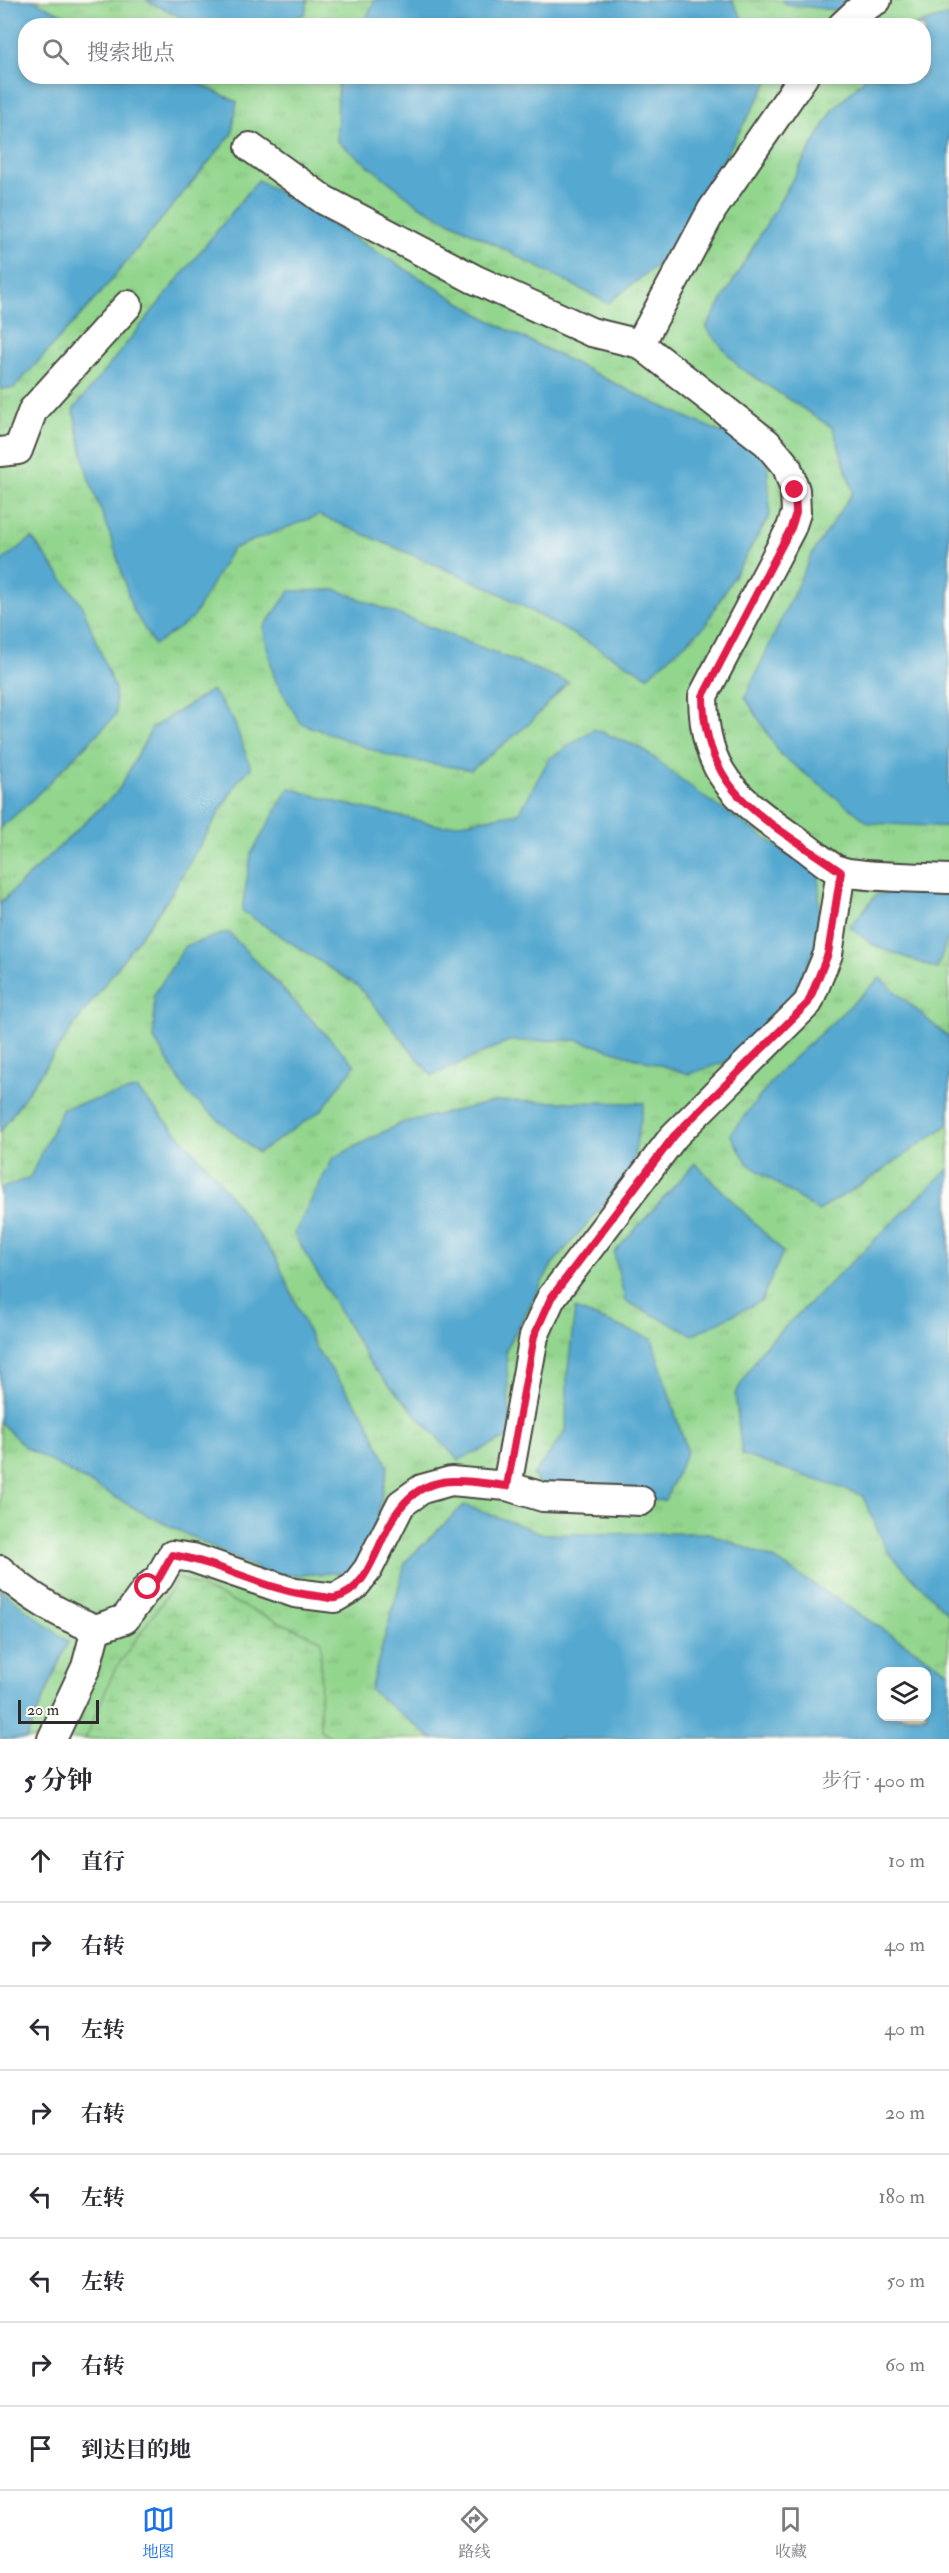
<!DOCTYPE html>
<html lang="zh">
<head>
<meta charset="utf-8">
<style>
	body { margin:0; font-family:"IM FELL Double Pica","Noto Serif SC",serif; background:#f2f2f3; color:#2b2b33 }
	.controls { position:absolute; right:18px; bottom:18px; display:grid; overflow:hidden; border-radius:12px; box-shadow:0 3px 9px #0003 }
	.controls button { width:54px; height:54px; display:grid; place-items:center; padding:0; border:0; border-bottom:2px solid #e1e1e2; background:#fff; color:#2b2b33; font:30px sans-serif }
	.scale { position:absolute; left:18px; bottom:15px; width:81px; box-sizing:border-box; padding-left:6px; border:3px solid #2b2b2b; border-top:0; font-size:16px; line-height:21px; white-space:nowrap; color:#2b2b2b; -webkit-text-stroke:4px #fdfcf7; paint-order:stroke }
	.stop { position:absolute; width:18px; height:18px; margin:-14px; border:4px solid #e11d48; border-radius:50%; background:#fff }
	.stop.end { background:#e11d48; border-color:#fff; box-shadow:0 2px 6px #0008 }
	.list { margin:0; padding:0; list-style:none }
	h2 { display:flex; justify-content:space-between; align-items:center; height:78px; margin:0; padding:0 24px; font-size:26px }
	h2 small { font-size:20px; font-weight:400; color:#7c7c81 }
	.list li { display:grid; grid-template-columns:39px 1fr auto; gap:18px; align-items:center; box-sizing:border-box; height:84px; padding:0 24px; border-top:2px solid #e1e1e2 }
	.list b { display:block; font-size:22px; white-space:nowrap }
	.list em { font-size:20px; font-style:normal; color:#7c7c81 }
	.icon { flex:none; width:33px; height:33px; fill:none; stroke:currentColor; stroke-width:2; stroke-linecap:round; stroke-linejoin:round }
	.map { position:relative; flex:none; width:949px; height:1739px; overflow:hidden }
	.search { position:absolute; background:#fff; box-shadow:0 3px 9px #0003; left:18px; right:18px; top:18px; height:66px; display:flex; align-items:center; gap:15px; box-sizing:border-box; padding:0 21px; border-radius:24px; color:#7c7c81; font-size:22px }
	.sheet { height:750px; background:#fff }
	nav { display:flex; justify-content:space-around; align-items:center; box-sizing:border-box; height:84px; border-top:2px solid #e1e1e2; background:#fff; font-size:16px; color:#7c7c81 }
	nav a { display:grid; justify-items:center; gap:3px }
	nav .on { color:#1a73e8 }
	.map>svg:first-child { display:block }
	.grass { fill:url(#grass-tufts); stroke:#5e805c; stroke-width:1.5; fill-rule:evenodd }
	.wetland { fill:url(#wetland-marsh); stroke:#5e805c; stroke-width:1.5 }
	.water { fill:#54a8d0; stroke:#406a7e; stroke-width:1.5; fill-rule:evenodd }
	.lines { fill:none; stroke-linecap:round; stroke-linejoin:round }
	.minor-casing { stroke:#484640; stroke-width:32 }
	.minor { stroke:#fff; stroke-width:28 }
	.route { stroke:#e11d48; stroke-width:8 }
</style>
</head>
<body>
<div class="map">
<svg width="949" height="1739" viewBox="0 0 949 1739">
	<defs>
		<pattern id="grass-tufts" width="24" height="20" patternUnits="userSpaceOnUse" patternTransform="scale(1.5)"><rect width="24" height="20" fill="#92d58d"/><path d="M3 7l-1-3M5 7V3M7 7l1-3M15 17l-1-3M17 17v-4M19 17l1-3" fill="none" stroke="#7eb77a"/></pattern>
		<pattern id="wetland-marsh" width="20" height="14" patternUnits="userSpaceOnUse" patternTransform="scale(1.5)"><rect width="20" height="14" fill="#92d58d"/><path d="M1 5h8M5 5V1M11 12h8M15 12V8" fill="none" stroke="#7eb77a"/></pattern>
	</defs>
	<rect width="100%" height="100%" fill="#fdfcf7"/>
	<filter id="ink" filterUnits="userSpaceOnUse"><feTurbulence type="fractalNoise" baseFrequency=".0167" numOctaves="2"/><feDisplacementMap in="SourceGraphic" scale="12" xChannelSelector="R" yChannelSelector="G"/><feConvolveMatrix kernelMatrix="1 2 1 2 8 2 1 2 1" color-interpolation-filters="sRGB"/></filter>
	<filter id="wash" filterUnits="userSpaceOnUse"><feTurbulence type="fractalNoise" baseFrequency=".008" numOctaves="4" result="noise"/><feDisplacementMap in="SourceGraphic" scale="24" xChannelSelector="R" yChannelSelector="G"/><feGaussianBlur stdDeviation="1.35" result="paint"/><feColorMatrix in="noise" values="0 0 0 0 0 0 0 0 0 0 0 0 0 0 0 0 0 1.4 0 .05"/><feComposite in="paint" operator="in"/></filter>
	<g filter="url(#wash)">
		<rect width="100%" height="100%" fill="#e9deb9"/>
		<path class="grass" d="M0,0h949v1739h-949zM26,26h898v50h-898zM882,1672h44v44h-44z"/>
		<path class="wetland" d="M179,1578l142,62 -1,90 15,9h-250l29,-68z"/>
		<g class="water">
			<path d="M0,0h33l51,25 -58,1v50l160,1 51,25 -5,32 -133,161 -85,93 -14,1z"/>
			<path d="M145,0h163l-3,14 -27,11h-81z"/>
			<path d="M375,0h357l14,25h-383z"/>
			<path d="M782,0h79l-13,12 -62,-8z"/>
			<path d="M949,15v812l-80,-4 -89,-69 -35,-57 67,-143 41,-62 -20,-64 -94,-61 -33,-39 127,-218 33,-33 58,-1v-50l-9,-1z"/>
			<path d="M338,77v-1l433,1 -105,181 -58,45 -188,-97 -83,-65z"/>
			<path d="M258,180l238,144 150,75 121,54 3,62 -66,112 -56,49 -156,-87 -173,-74 -87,34 -40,70 -38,26 -22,-37 -19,-65 -25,-67 -15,-66z"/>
			<path d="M32,538l50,67 33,84 1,26 -89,90 -27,23v-266z"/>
			<path d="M337,590l231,92 -39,42 -58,46 -79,-13 -92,-34 -26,-46 -11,-49 27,-37z"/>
			<path d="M212,690l21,29 18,49 -13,13 -72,121 -91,122 -75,108v-229l118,-112 34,-63z"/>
			<path d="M594,729l47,19 60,47 118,79v67l-53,108 -77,25 -112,-34 -68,1 -77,35 -74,-90 -116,-75 9,-57 38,-66 51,15 103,23 76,-13 30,-54z"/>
			<path d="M935,887l14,10v37l-12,35 -64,-24 -23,-18 26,-32z"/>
			<path d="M228,932l127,133 -33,45 -64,43 -69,-58 -35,-56v-44l31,-49z"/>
			<path d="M880,978l69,60v86l-78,54 -53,33 -70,-47 -18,-30 50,-63z"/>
			<path d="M137,1089l76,84 63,85 39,89 51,71 22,49 -11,52 -20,53 -85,4 -125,-61 -122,-68 -25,-25v-233l30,-12 33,-69z"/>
			<path d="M497,1101l147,2 -13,69 -80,94 -45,84 5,86 -53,24 -87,-95 -77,-131 39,-76 68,-35z"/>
			<path d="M695,1163l88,89 -22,49 -68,34 -68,-34 -11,-48z"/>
			<path d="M949,1168v447l-62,-64 -25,-56 -120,-40 -7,-61 28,-46z"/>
			<path d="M575,1309l77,30 35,112 -22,49 -108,9 -24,-34 33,-44 1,-54z"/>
			<path d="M464,1505l80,29 165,-1 65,26 175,113v67h-516l-63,-49 36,-129zM882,1672h44v44h-44z"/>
			<path d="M0,1589l68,53 -42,97h-26z"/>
		</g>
	</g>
	<g filter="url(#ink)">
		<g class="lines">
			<defs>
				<g id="minor">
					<path d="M842,26l16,-15 19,-11"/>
					<path d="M250,147l74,53 150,79 117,53 49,12 127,99 20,24 8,23 1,23 -5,15 -88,168c1,82 36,104 98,148 12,8 29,25 42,28 34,6 72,5 106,7"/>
					<path d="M640,344l72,-134 92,-134"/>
					<path d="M0,452l18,-2 15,-40 95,-105"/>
					<path d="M507,1486l27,-150 17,-38 123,-162 134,-133 20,-49 13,-83"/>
					<path d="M0,1570c28,26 60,45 96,59"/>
					<path d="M52,1739l34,-72 10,-38 29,-10 23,-32 11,-9 13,-23 21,3 102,35 40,5 19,-11 14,-18 33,-65 21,-15 29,-8 56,5 36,11 98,4"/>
				</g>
			</defs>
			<use href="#minor" class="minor-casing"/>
			<use href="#minor" class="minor"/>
		</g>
	</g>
	<g class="lines" filter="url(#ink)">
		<path class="route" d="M148,1587l11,-9 13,-23c50,8 94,36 145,41 5,0 13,3 18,2 52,-11 39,-114 117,-117 18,-1 37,3 55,5l27,-150 17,-38 123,-162 134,-133 20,-49 13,-82c-73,-52 -137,-76 -138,-176l88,-168 5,-15 -1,-23"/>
	</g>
</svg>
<div class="controls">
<button><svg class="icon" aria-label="layers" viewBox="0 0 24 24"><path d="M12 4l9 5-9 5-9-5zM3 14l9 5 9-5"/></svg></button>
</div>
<div class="scale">20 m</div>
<div class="stop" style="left:148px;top:1587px"></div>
<div class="stop end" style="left:795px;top:490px"></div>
<div class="search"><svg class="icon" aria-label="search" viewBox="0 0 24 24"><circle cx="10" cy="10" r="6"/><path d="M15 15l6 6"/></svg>搜索地点</div>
</div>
<section class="sheet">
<h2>5 分钟<small>步行 · 400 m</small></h2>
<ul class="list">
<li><svg class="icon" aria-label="ahead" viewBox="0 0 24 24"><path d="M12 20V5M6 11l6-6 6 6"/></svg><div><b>直行</b></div><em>10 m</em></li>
<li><svg class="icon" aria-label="right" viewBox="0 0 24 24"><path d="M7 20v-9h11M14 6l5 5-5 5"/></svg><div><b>右转</b></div><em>40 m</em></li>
<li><svg class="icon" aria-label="left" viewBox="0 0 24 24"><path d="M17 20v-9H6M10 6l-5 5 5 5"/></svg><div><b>左转</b></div><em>40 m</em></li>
<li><svg class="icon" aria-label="right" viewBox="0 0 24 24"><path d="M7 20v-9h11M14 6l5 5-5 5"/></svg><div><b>右转</b></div><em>20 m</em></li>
<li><svg class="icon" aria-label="left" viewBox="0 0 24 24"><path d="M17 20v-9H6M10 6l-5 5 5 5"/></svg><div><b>左转</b></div><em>180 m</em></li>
<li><svg class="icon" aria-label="left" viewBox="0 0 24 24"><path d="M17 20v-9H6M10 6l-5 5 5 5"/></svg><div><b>左转</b></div><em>50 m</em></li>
<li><svg class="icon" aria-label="right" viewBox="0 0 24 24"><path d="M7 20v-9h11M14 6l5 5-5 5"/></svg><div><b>右转</b></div><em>60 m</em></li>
<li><svg class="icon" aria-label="arrive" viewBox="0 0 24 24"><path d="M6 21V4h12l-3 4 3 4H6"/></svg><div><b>到达目的地</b></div></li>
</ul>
</section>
<nav>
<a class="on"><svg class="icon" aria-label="map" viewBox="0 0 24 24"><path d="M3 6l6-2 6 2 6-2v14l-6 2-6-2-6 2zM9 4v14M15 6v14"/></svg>地图</a>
<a><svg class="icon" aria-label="directions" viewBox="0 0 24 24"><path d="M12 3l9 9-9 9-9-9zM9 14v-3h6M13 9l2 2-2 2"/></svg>路线</a>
<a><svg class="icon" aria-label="saved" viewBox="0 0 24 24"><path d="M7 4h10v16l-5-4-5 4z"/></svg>收藏</a>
</nav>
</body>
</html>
